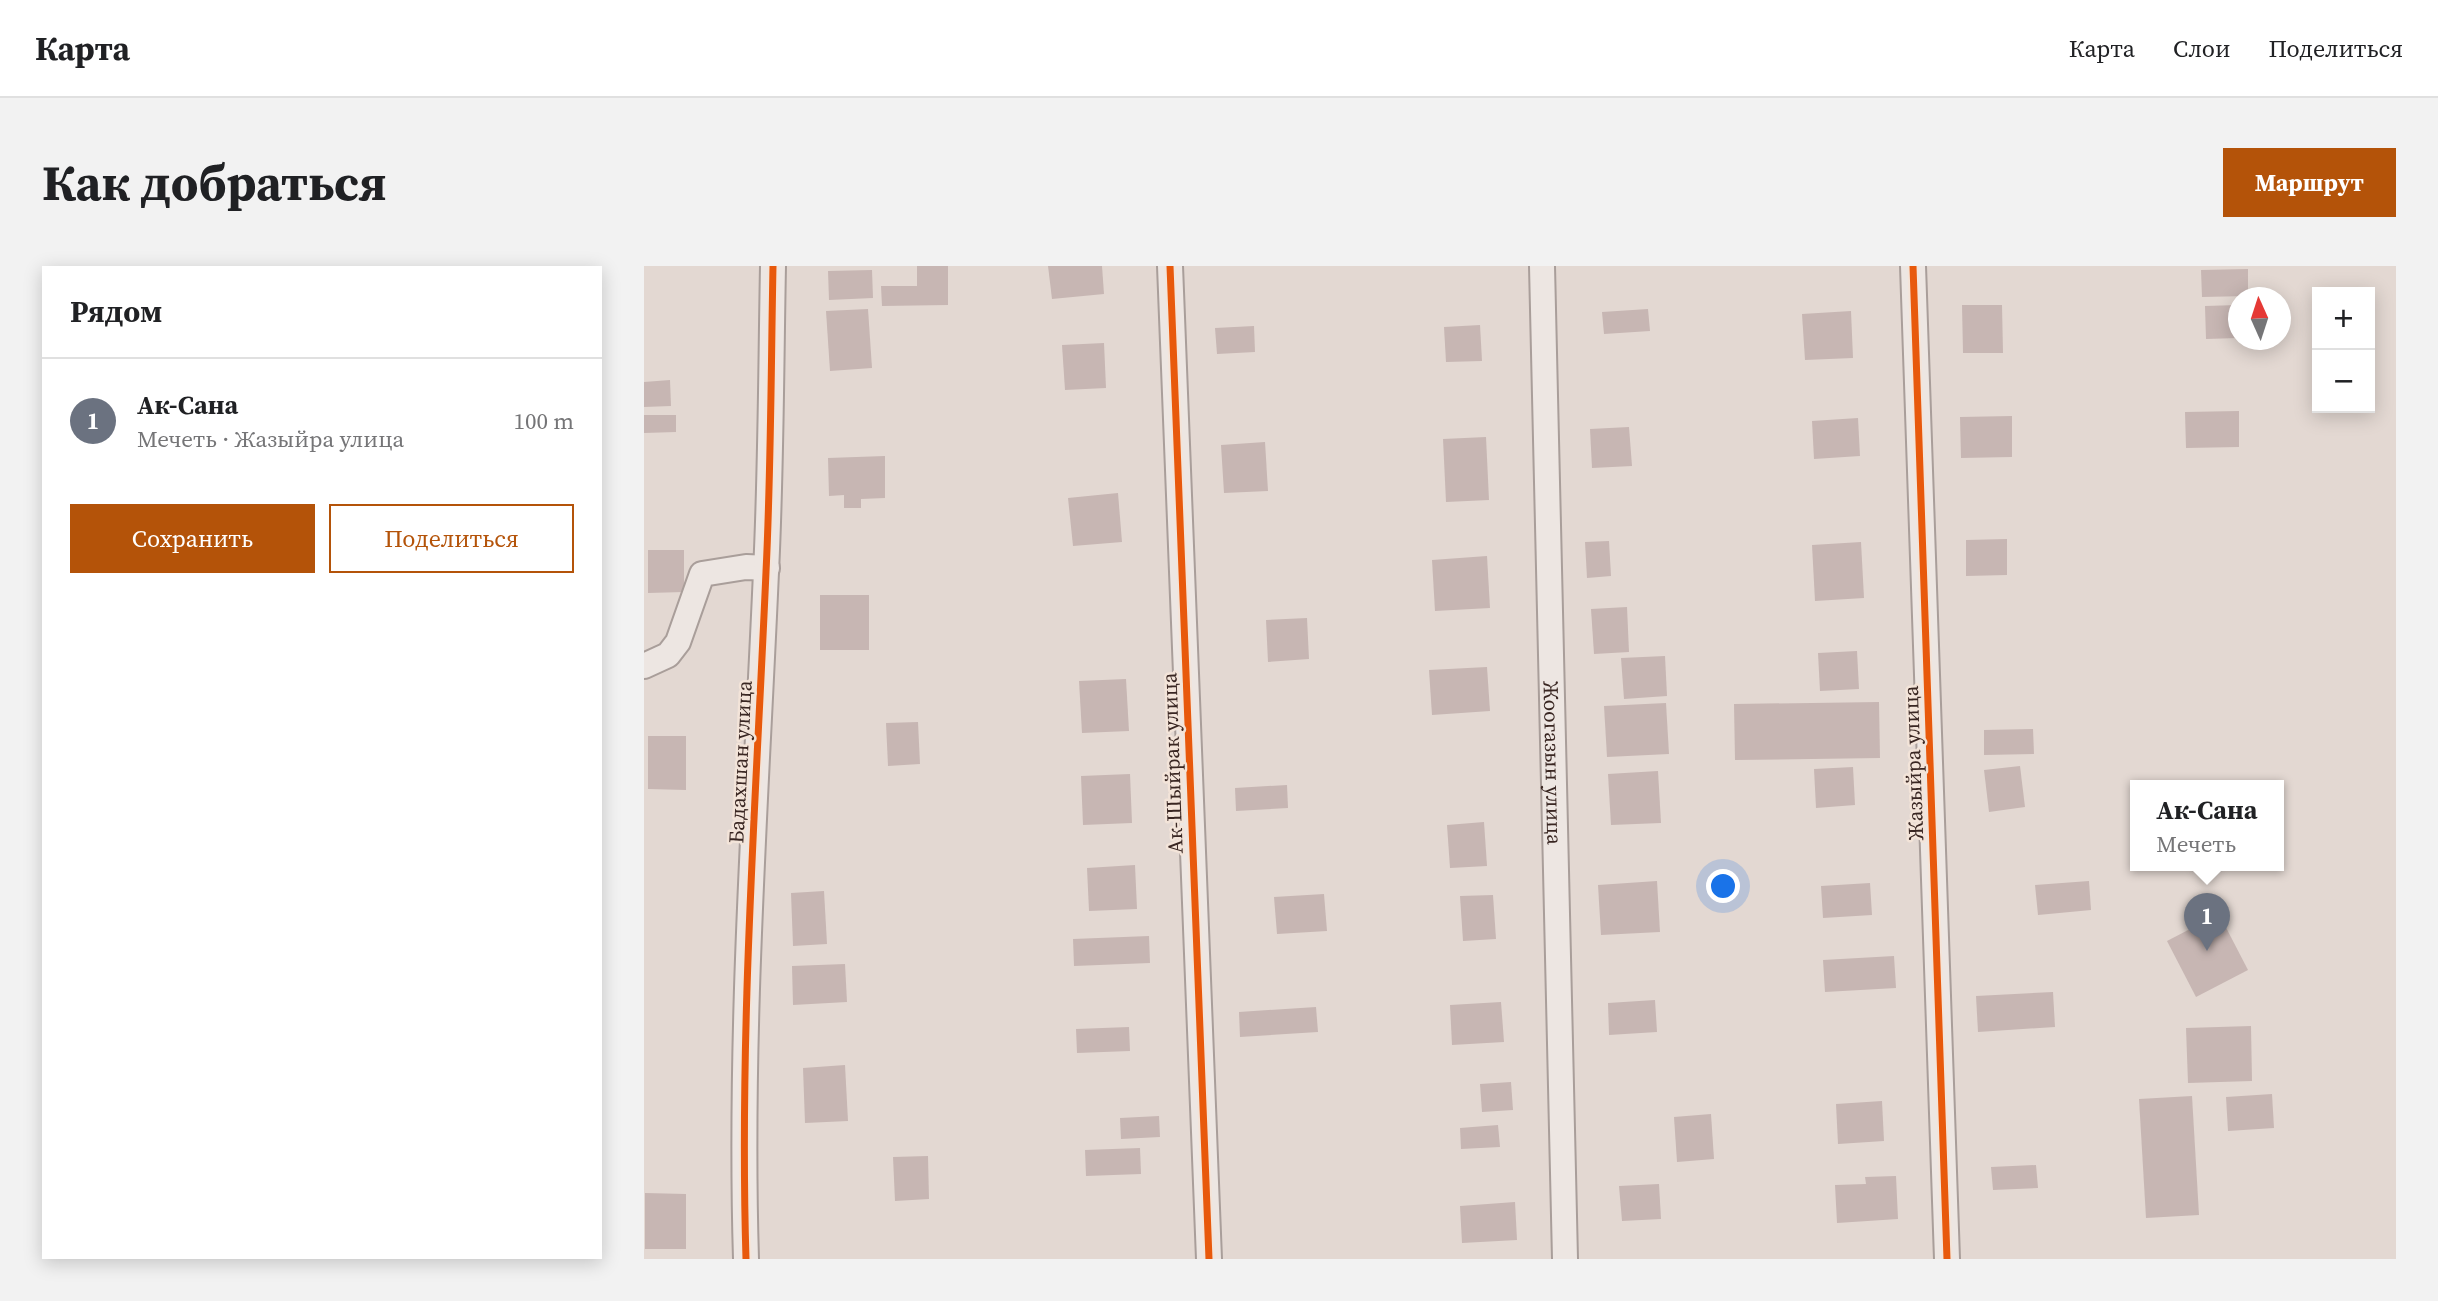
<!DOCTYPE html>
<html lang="ru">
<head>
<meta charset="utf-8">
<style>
	body { margin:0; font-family:"Source Serif 4",serif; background:#f2f2f2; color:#202124 }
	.controls { position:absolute; right:21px; top:21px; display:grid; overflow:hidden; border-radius:0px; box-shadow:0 4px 18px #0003 }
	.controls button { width:63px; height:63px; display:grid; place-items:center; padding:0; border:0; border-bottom:2px solid #e0e0e0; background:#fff; color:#202124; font:35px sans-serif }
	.compass { position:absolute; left:1584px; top:21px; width:63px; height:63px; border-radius:50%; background:#fff; box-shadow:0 4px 18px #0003; rotate:357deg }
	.you { position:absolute; left:1080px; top:621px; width:24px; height:24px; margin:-18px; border:5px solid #fff; border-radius:50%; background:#1a73e8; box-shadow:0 0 0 10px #1a73e833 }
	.badge { display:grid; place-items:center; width:46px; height:46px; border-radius:50%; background:#b45309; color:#fff; font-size:23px; font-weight:700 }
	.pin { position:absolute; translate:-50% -58px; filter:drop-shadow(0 2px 4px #0008) }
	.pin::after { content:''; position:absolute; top:37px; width:24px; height:21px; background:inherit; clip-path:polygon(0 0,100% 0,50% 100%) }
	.popup { position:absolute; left:1486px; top:514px; width:154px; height:91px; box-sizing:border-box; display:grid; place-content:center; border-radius:0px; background:#fff; filter:drop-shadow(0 2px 5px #0005); font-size:23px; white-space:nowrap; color:#757577 }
	.popup b { font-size:26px; color:#202124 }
	.popup::after { content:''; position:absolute; left:50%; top:100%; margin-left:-14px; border:14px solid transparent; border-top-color:#fff }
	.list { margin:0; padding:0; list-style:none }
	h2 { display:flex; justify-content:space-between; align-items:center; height:91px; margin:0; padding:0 28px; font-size:30px }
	h2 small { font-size:23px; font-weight:400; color:#757577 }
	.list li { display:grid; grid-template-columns:46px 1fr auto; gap:21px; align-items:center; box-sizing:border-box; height:126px; padding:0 28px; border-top:2px solid #e0e0e0 }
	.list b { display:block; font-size:26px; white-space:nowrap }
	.list p { margin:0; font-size:23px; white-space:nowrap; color:#757577 }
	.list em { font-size:23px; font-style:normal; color:#757577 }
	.actions { display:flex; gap:14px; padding:21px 28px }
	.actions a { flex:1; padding:16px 0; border:2px solid #b45309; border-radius:0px; text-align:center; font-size:24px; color:#b45309 }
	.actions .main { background:#b45309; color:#fff }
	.map { position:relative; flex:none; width:1752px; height:993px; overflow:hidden; border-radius:0px }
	header { display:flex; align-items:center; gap:42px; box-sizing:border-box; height:98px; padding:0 35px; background:#fff; border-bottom:2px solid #e0e0e0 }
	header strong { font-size:33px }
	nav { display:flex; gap:38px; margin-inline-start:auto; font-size:24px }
	.intro { display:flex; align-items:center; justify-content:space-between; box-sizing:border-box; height:168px; padding:0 42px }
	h1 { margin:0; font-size:49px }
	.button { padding:18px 32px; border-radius:0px; background:#b45309; color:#fff; font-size:24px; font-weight:700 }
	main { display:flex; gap:42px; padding:0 42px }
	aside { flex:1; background:#fff; border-radius:0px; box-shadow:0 4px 18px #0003 }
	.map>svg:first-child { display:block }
	.building { fill:#c7b6b3 }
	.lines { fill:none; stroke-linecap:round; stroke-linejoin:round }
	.street-casing { stroke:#a99e9a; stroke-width:28 }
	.street { stroke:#ede6e2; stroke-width:24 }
	.cycleway-casing { stroke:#f3e4d9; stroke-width:11 }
	.cycleway { stroke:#e8590c; stroke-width:7 }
	.labels { text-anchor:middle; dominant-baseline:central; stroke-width:5; stroke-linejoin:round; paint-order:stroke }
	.street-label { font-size:21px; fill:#392622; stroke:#f3e4d9 }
</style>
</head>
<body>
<header>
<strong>Карта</strong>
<nav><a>Карта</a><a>Слои</a><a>Поделиться</a></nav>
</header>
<div class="intro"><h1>Как добраться</h1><a class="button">Маршрут</a></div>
<main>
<aside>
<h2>Рядом<small></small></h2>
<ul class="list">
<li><span class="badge" style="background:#6b7280">1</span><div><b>Ак-Сана</b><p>Мечеть · Жазыйра улица</p></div><em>100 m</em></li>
</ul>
<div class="actions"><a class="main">Сохранить</a><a>Поделиться</a></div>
</aside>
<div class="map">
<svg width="1752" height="993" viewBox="0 0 1752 993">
	<rect width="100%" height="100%" fill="#e3d8d2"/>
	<g class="building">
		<path d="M273,0h31v39l-66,1 -1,-20h36z"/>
		<path d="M404,0h54l2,28 -52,5z"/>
		<path d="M1604,3v27l-46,1 -1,-27z"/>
		<path d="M228,4l1,28 -44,2 -1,-29z"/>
		<path d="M1318,39h40l1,48h-40z"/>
		<path d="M1594,39v33l-32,1 -1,-33z"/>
		<path d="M224,43l4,59 -42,3 -4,-60z"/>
		<path d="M1004,43l2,22 -46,3 -2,-22z"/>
		<path d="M1207,45l2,47 -48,2 -3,-46z"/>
		<path d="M836,59l2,36 -36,1 -2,-35z"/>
		<path d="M610,60l1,26 -38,2 -2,-26z"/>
		<path d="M460,77l2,45 -41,2 -3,-45z"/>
		<path d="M26,114l1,26 -27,1v-25z"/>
		<path d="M1595,145v36l-53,1 -1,-36z"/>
		<path d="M0,149h32v17l-32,1z"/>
		<path d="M1368,150v41l-51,1 -1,-41z"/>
		<path d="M1214,152l2,38 -46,3 -2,-38z"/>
		<path d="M985,161l3,39 -40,2 -2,-39z"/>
		<path d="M842,171l3,63 -43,2 -3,-63z"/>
		<path d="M621,176l3,49 -44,2 -3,-48z"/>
		<path d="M241,190v42l-24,1v9h-17v-13l-15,1 -1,-38z"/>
		<path d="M474,227l4,49 -49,4 -5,-48z"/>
		<path d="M1363,273v36l-41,1v-36z"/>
		<path d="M965,275l2,35 -24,2 -2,-36z"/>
		<path d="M1217,276l3,56 -49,3 -3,-56z"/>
		<path d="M4,284h36v42l-36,1z"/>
		<path d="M843,290l3,52 -55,3 -3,-51z"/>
		<rect x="176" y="329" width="49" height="55"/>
		<path d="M983,341l2,45 -35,2 -3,-45z"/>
		<path d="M663,352l2,41 -41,3 -2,-42z"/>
		<path d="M1213,385l2,38 -39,2 -2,-38z"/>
		<path d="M1021,390l2,40 -43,3 -3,-41z"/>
		<path d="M843,401l3,44 -58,4 -3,-45z"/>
		<path d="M482,413l3,52 -47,2 -3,-52z"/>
		<path d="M1235,436l1,56 -145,2 -1,-56z"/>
		<path d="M1022,437l3,51 -62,3 -3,-51z"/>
		<path d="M274,456l2,42 -32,2 -2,-43z"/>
		<path d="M1389,463l1,25 -50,1v-25z"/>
		<path d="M4,470h38v54l-38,-1z"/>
		<path d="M1376,500l5,41 -36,5 -5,-42z"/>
		<path d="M1209,501l2,38 -39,3 -2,-39z"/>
		<path d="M1014,505l3,52 -50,2 -3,-51z"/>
		<path d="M486,508l2,49 -49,2 -2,-49z"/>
		<path d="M643,519l1,23 -52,3 -1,-23z"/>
		<path d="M840,556l3,44 -37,2 -3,-43z"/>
		<path d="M491,599l2,44 -48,2 -2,-43z"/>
		<path d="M1013,615l3,51 -59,3 -3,-50z"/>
		<path d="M1445,615l2,29 -53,5 -3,-30z"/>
		<path d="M1226,617l2,32 -49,3 -2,-32z"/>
		<path d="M180,625l3,53 -34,2 -2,-53z"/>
		<path d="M680,628l3,37 -50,3 -3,-37z"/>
		<path d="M849,629l3,44 -33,2 -3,-45z"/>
		<path d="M1575,648l29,56 -52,27 -29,-56z"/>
		<path d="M505,670l1,27 -76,3 -1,-27z"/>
		<path d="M1250,690l2,32 -71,4 -2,-32z"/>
		<path d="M201,698l2,38 -54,3 -1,-39z"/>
		<path d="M1409,726l2,35 -77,5 -2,-36z"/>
		<path d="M1011,734l2,32 -48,3 -1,-32z"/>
		<path d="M857,736l3,40 -52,3 -2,-40z"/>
		<path d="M672,741l2,25 -78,5 -1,-25z"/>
		<path d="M1607,760l1,55 -64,2 -2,-55z"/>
		<path d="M485,761l1,24 -53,2 -1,-24z"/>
		<path d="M201,799l3,56 -43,2 -2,-55z"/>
		<path d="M867,816l2,28 -31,2 -2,-28z"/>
		<path d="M1628,828l2,34 -46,3 -2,-34z"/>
		<path d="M1548,830l7,119 -53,3 -7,-119z"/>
		<path d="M1238,835l2,40 -46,3 -2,-40z"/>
		<path d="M1067,848l3,45 -37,3 -3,-45z"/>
		<path d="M515,850l1,21 -39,2 -1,-21z"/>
		<path d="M854,859l2,22 -39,2 -1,-21z"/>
		<path d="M496,882l1,26 -55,2 -1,-26z"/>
		<path d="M284,890l1,43 -34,2 -2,-44z"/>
		<path d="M1392,899l2,23 -45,2 -2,-23z"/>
		<path d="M1252,910l2,43 -61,4 -2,-38 31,-1 -1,-7z"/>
		<path d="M1015,918l2,35 -39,2 -3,-35z"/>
		<path d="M1,927l41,1v55h-41z"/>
		<path d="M871,936l2,38 -55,3 -2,-37z"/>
	</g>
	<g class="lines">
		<defs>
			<g id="street">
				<path d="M526,0l39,993"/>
				<path id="s1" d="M898,0l23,993"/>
				<path d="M1269,0l34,993"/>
				<path d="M0,400l24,-11 10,-13 24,-68 44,-7 21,1"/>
				<path d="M102,993c-7,-229 10,-458 20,-687 5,-101 5,-204 7,-306"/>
			</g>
		</defs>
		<use href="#street" class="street-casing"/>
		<use href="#street" class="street"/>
		<defs>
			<g id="cycleway">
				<path d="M526,0l39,993"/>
				<path d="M1269,0l34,993"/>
				<path d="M102,993c-7,-229 10,-458 20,-687 5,-101 5,-204 7,-306"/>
			</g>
		</defs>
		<use href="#cycleway" class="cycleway-casing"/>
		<use href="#cycleway" class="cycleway"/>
	</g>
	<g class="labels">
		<g class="street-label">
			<text transform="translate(96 496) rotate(-87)">Бадахшан улица</text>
			<text stroke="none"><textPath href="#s1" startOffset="497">Жоогазын улица</textPath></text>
			<text transform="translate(528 497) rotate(-92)">Ак-Шыйрак улица</text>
			<text transform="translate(1269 497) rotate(-92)">Жазыйра улица</text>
		</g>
	</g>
</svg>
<div class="controls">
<button>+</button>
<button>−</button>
</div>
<svg class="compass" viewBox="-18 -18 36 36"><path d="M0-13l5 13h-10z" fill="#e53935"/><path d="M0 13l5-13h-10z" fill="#757577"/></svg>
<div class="you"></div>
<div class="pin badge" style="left:1563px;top:685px;background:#6b7280">1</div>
<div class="popup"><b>Ак-Сана</b>Мечеть</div>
</div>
</main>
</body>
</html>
